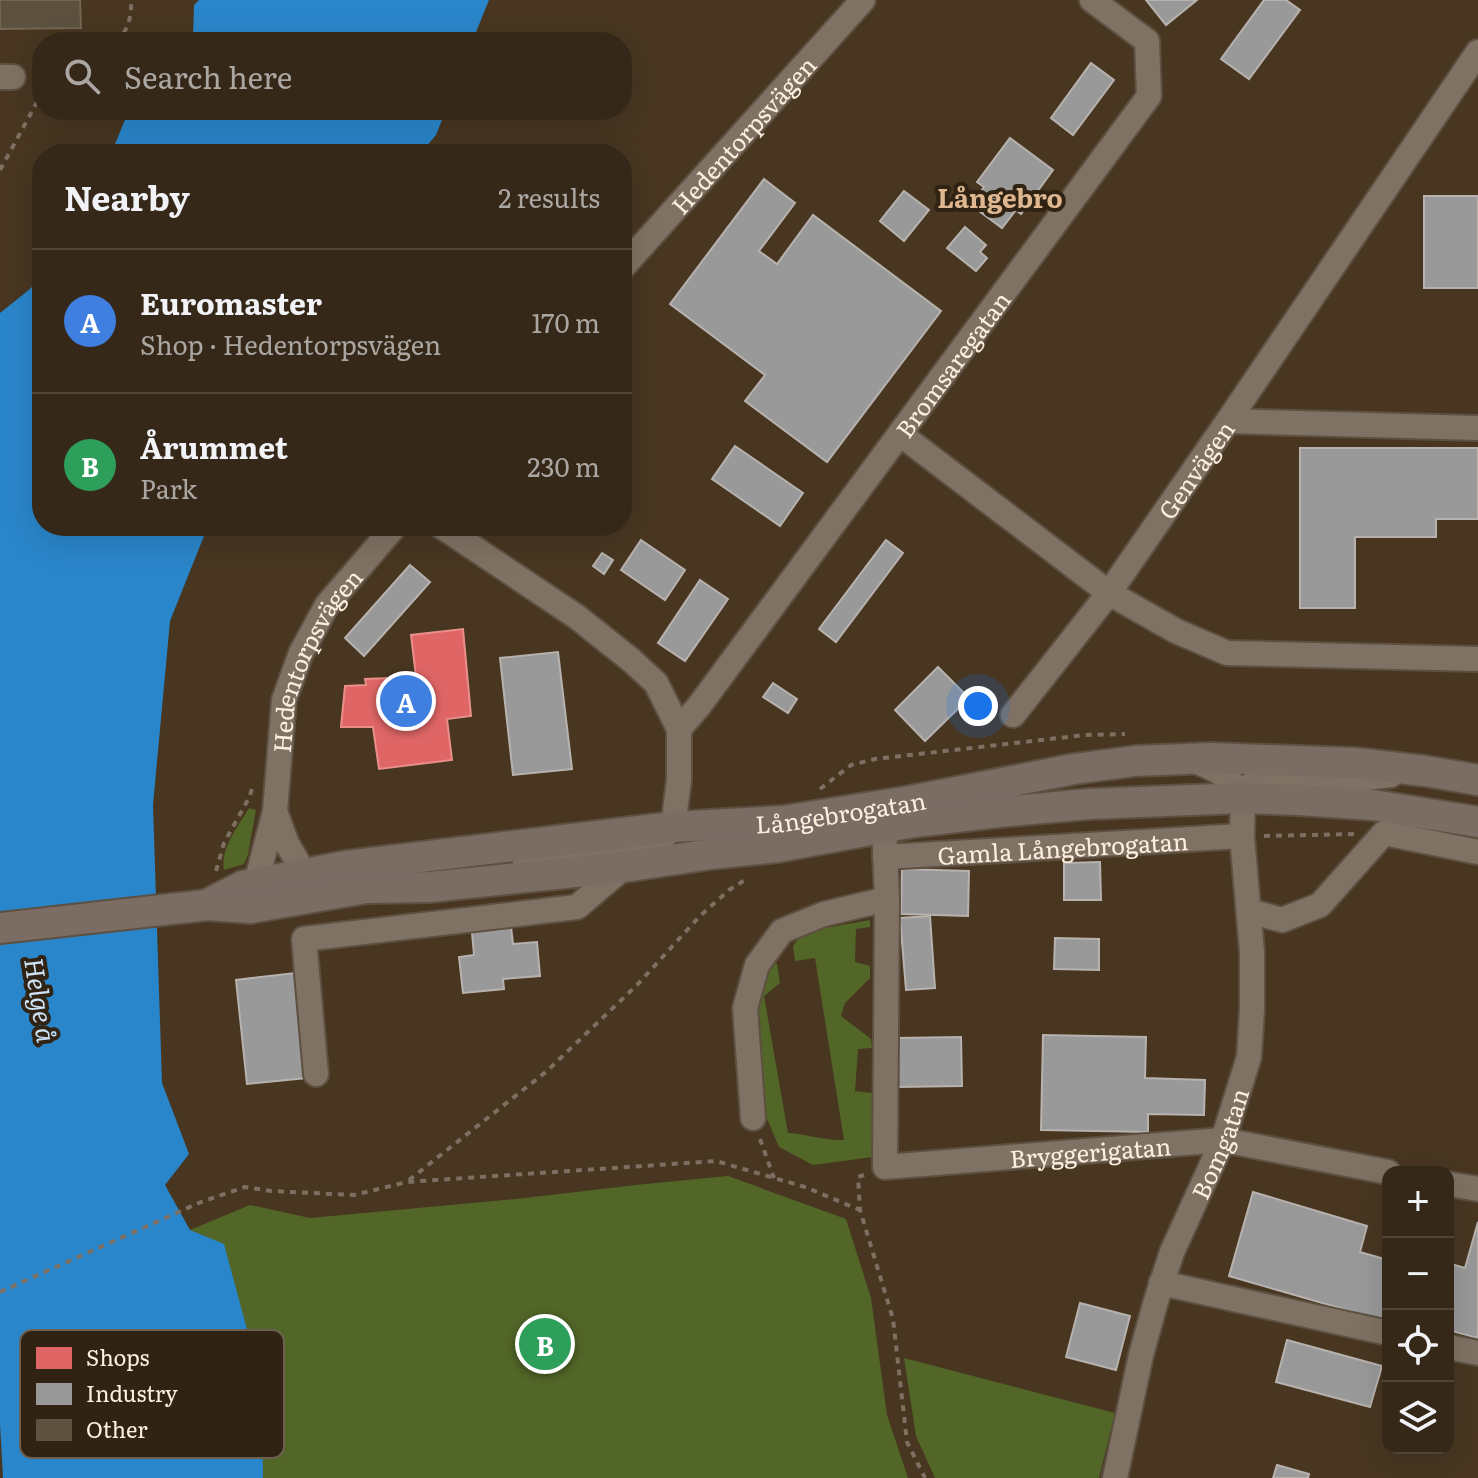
<!DOCTYPE html>
<html lang="en">
<head>
<meta charset="utf-8">
<style>
	body { margin:0; font-family:Literata,serif; background:#3d3022; color:#f1f3f6 }
	.controls { position:absolute; right:24px; bottom:24px; display:grid; overflow:hidden; border-radius:16px; box-shadow:0 8px 32px #0002 }
	.controls button { width:72px; height:72px; display:grid; place-items:center; padding:0; border:0; border-bottom:2px solid #504438; background:#362819; color:#f1f3f6; font:40px sans-serif }
	.you { position:absolute; left:978px; top:706px; width:28px; height:28px; margin:-20px; border:6px solid #fff; border-radius:50%; background:#1a73e8; box-shadow:0 0 0 12px #1a73e833 }
	.badge { display:grid; place-items:center; width:52px; height:52px; border-radius:50%; background:#bca0f2; color:#fff; font-size:26px; font-weight:700 }
	.pin { position:absolute; translate:-50% -50%; border:4px solid #fff; box-shadow:0 2px 8px #0006 }
	.list { margin:0; padding:0; list-style:none }
	h2 { display:flex; justify-content:space-between; align-items:center; height:104px; margin:0; padding:0 32px; font-size:34px }
	h2 small { font-size:26px; font-weight:400; color:#aaa6a2 }
	.list li { display:grid; grid-template-columns:52px 1fr auto; gap:24px; align-items:center; box-sizing:border-box; height:144px; padding:0 32px; border-top:2px solid #504438 }
	.list b { display:block; font-size:30px; white-space:nowrap }
	.list p { margin:0; font-size:26px; white-space:nowrap; color:#aaa6a2 }
	.list em { font-size:26px; font-style:normal; color:#aaa6a2 }
	.icon { flex:none; width:44px; height:44px; fill:none; stroke:currentColor; stroke-width:2; stroke-linecap:round; stroke-linejoin:round }
	.map { position:relative; flex:none; width:1478px; height:1478px; overflow:hidden }
	.search { position:absolute; background:#362819; box-shadow:0 8px 32px #0002; left:32px; top:32px; width:600px; height:88px; display:flex; align-items:center; gap:20px; box-sizing:border-box; padding:0 28px; border-radius:32px; color:#aaa6a2; font-size:30px }
	.panel { position:absolute; background:#362819; box-shadow:0 8px 32px #0002; left:32px; top:144px; width:600px; height:392px; border-radius:32px }
	.map>svg:first-child { display:block }
	.green { fill:#526628 }
	.water { fill:#2a86ca }
	.shops { fill:#e06666; stroke:#e98f8a; stroke-width:2 }
	.industry { fill:#999; stroke:#b7b2ae; stroke-width:2 }
	.building { fill:#5d5140; stroke:#726653; stroke-width:2 }
	.lines { fill:none; stroke-linecap:round; stroke-linejoin:round }
	.minor-casing { stroke:#5d5041; stroke-width:28 }
	.major-casing { stroke:#5d5041; stroke-width:34 }
	.path { stroke:#7d7062; stroke-width:4; stroke-dasharray:6 6; stroke-linecap:butt }
	.minor { stroke:#7f7264; stroke-width:24 }
	.major { stroke:#7b6c64; stroke-width:30 }
	.labels { text-anchor:middle; dominant-baseline:central; stroke-width:8; stroke-linejoin:round; paint-order:stroke }
	.street-label { font-size:24px; fill:#feeede; stroke:#312313 }
	.neighbourhood-label { font-size:26px; font-weight:bold; fill:#deb791; stroke:#312313 }
	.water-label { font-size:26px; font-style:italic; fill:#cee3f7; stroke:#312313 }
	.key { fill:#312313; stroke:#6e6050; stroke-width:2 }
	.key-label { font-size:22px; fill:#feeede }
</style>
</head>
<body>
<div class="map">
<svg width="1478" height="1478" viewBox="0 0 1478 1478">
	<rect width="100%" height="100%" fill="#483621"/>
	<g class="green">
		<path d="M249,808l7,2 -8,45 -4,9 -20,6c-4,-21 14,-44 25,-62z"/>
		<path d="M870,920v7l-14,2 -1,33 15,4v12l-25,25 -4,13 30,23 1,9 -14,1 -3,42 17,2 1,64 -60,8 -34,-18 -14,-33 -11,-66 -2,-38 8,-33 12,-17 5,4 3,19 -16,13 24,137c20,1 36,8 56,7l-29,-182 -20,3 -2,-15 10,-14z"/>
		<path d="M728,1176l118,43 25,79 16,117 21,63h-698l-20,-248 60,-25 60,13 206,-19 120,-14z"/>
		<path d="M904,1358l211,55 -16,65h-164l-19,-42z"/>
	</g>
	<g class="water">
		<path d="M199,0h290l-17,42h-295l2,-6 14,2 1,-33z"/>
		<path d="M129,110h317l-10,25 -16,19h-309z"/>
		<path d="M42,275v251h166l-38,95 -17,184 9,278 27,71 -24,31 25,45 34,14 38,141 1,93h-260l-3,-54v-1111l30,-24z"/>
	</g>
	<path class="shops" d="M463,629l8,87 -24,3 5,41 -73,9 -6,-42h-32l4,-41 21,-1 -1,-6 51,-2 -5,-42z"/>
	<g class="industry">
		<path d="M1146,0h51l-31,25z"/>
		<path d="M1264,0h22l14,10 -51,69 -28,-20z"/>
		<path d="M1091,63l23,17 -41,55 -22,-17z"/>
		<path d="M1010,138l43,32 -32,44 -5,-4 -14,18 -31,-23 13,-18 -7,-5z"/>
		<path d="M764,179l31,24 -36,48 18,13 36,-49 128,96 -114,151 -82,-61 20,-26 -95,-71z"/>
		<path d="M904,191l25,19 -25,31 -24,-20z"/>
		<rect x="1424" y="196" width="54" height="92"/>
		<path d="M965,227l21,18 -6,7 7,6 -11,13 -29,-23z"/>
		<path d="M735,446l68,47 -23,33 -68,-47z"/>
		<path d="M1300,448h178v71h-42v18h-81v71h-55z"/>
		<path d="M641,540l44,30 -20,30 -44,-30z"/>
		<path d="M886,540l17,13 -67,89 -17,-13z"/>
		<path d="M602,553l11,7 -9,14 -11,-8z"/>
		<path d="M410,565l20,17 -66,74 -19,-18z"/>
		<path d="M700,580l28,19 -43,62 -27,-18z"/>
		<path d="M558,652l14,117 -59,6 -13,-117z"/>
		<path d="M938,667l31,31 -44,43 -30,-31z"/>
		<path d="M773,683l24,16 -9,14 -25,-16z"/>
		<path d="M1100,862l1,38h-37v-37z"/>
		<path d="M902,869l67,2 -1,45 -67,-2z"/>
		<path d="M930,916l5,72 -29,2 -6,-72z"/>
		<path d="M510,918l3,26 24,-2 3,34 -37,3 1,10 -41,4 -4,-36 15,-2 -3,-33z"/>
		<path d="M1055,938l44,1v31l-45,-1z"/>
		<path d="M295,973l11,105 -59,6 -11,-104z"/>
		<path d="M1043,1035l103,2 -1,41 60,2 -1,35 -56,-1v18l-107,-2z"/>
		<path d="M961,1037l1,49 -64,1 -1,-49z"/>
		<path d="M1253,1192l114,34 -7,26 28,8v62l-159,-46z"/>
		<path d="M1478,1222v116l-30,-8v-67l17,5z"/>
		<path d="M1080,1303l50,13 -14,54 -50,-13z"/>
		<path d="M1287,1340l95,26 -12,41 -94,-25z"/>
		<path d="M1277,1465l32,9 -1,4h-35z"/>
	</g>
	<path class="building" d="M0,0h80l1,28 -81,1z"/>
	<g class="lines">
		<defs>
			<g id="minor">
				<path d="M0,77h13"/>
				<path id="s1" d="M622,268l241,-268"/>
				<path d="M1228,421l250,-369"/>
				<path d="M900,434l209,159 67,38 51,22 251,6"/>
				<path d="M441,526l136,91 54,43 25,23 23,46v51l-6,47 -13,14 -15,6 -120,16"/>
				<path id="s2" d="M1013,715l96,-122 119,-172 250,7"/>
				<path id="s3" d="M679,729l20,-23 450,-610 -2,-55 -55,-41"/>
				<path d="M1192,760c22,8 40,17 51,38l6,-12 10,-5 22,-2 67,1 43,-5"/>
				<path d="M275,811l12,33 13,22 18,17"/>
				<path id="s4" d="M884,827l3,72 -2,268 338,-27 165,32"/>
				<path id="s5" d="M885,857l357,-21"/>
				<path id="s6" d="M256,883l19,-72 9,-111 17,-47 26,-48 68,-79"/>
				<path d="M1249,911l33,9 38,-15 64,-72 94,19"/>
				<path d="M316,1074l-12,-135 273,-32 47,-40"/>
				<path d="M753,1118l-8,-110 12,-43 25,-34 42,-17 63,-15"/>
				<path d="M1448,1184l30,5"/>
				<path d="M1161,1283l227,50"/>
				<path d="M1448,1347l30,6"/>
				<path id="s7" d="M1115,1478l26,-123 15,-54 16,-49 51,-112 26,-83 3,-48v-57l-10,-116 1,-38"/>
			</g>
			<g id="major">
				<path id="s8" d="M208,904l35,-18 103,-20 327,-39 110,-6 127,-20 164,-32 61,-8 75,-3 145,5 70,8 53,9"/>
				<path d="M0,928l207,-23 43,3 116,-20 64,-1 194,-20 87,-13 67,-7 136,-25 85,-10 90,-8 154,-6 56,2 74,5 105,17"/>
			</g>
		</defs>
		<use href="#minor" class="minor-casing"/>
		<use href="#major" class="major-casing"/>
		<g class="path">
			<path d="M116,42c12,-11 16,-26 15,-42"/>
			<path d="M0,170l42,-77"/>
			<path d="M820,789l31,-24 24,-6 210,-24 40,-1"/>
			<path d="M1264,836l91,-2"/>
			<path d="M216,871l8,-28 26,-47 2,-8"/>
			<path d="M760,1139l14,39"/>
			<path d="M864,1175l-6,2 2,33 33,109 14,123 18,36"/>
			<path d="M409,1180l138,-109 91,-87 61,-67 30,-27 19,-12"/>
			<path d="M0,1292l201,-90 44,-15 26,4 83,4 53,-13 309,-21 89,26 55,23"/>
		</g>
		<use href="#minor" class="minor"/>
		<use href="#major" class="major"/>
	</g>
	<g class="labels">
		<g class="street-label">
			<text stroke="none"><textPath href="#s1" startOffset="180">Hedentorpsvägen</textPath></text>
			<text stroke="none"><textPath href="#s3" startOffset="456">Bromsaregatan</textPath></text>
			<text stroke="none"><textPath href="#s2" startOffset="306">Genvägen</textPath></text>
			<text stroke="none"><textPath href="#s6" startOffset="234">Hedentorpsvägen</textPath></text>
			<text stroke="none"><textPath href="#s8" startOffset="642">Långebrogatan</textPath></text>
			<text stroke="none"><textPath href="#s5" startOffset="178">Gamla Långebrogatan</textPath></text>
			<text stroke="none"><textPath href="#s7" startOffset="352">Bomgatan</textPath></text>
			<text stroke="none"><textPath href="#s4" startOffset="546">Bryggerigatan</textPath></text>
		</g>
		<g class="neighbourhood-label">
			<text x="1000" y="196">Långebro</text>
		</g>
		<g class="water-label">
			<text transform="translate(42 1000) rotate(81)">Helge å</text>
		</g>
	</g>
	<rect x="20" y="1330" width="264" height="128" rx="12" class="key"/>
	<rect x="36" y="1347" width="36" height="22" fill="#e06666"/>
	<rect x="36" y="1383" width="36" height="22" fill="#999"/>
	<rect x="36" y="1419" width="36" height="22" fill="#5d5140"/>
	<g class="key-label">
		<text x="86" y="1366">Shops</text>
		<text x="86" y="1402">Industry</text>
		<text x="86" y="1438">Other</text>
	</g>
</svg>
<div class="controls">
<button>+</button>
<button>−</button>
<button><svg class="icon" aria-label="locate" viewBox="0 0 24 24"><circle cx="12" cy="12" r="6"/><path d="M12 2v4M12 18v4M2 12h4M18 12h4"/></svg></button>
<button><svg class="icon" aria-label="layers" viewBox="0 0 24 24"><path d="M12 4l9 5-9 5-9-5zM3 14l9 5 9-5"/></svg></button>
</div>
<div class="you"></div>
<div class="pin badge" style="left:406px;top:701px;background:#3f7fe0">A</div>
<div class="pin badge" style="left:545px;top:1344px;background:#2e9e5b">B</div>
<div class="search"><svg class="icon" aria-label="search" viewBox="0 0 24 24"><circle cx="10" cy="10" r="6"/><path d="M15 15l6 6"/></svg>Search here</div>
<section class="panel">
<h2>Nearby<small>2 results</small></h2>
<ul class="list">
<li><span class="badge" style="background:#3f7fe0">A</span><div><b>Euromaster</b><p>Shop · Hedentorpsvägen</p></div><em>170 m</em></li>
<li><span class="badge" style="background:#2e9e5b">B</span><div><b>Årummet</b><p>Park</p></div><em>230 m</em></li>
</ul>
</section>
</div>
</body>
</html>
